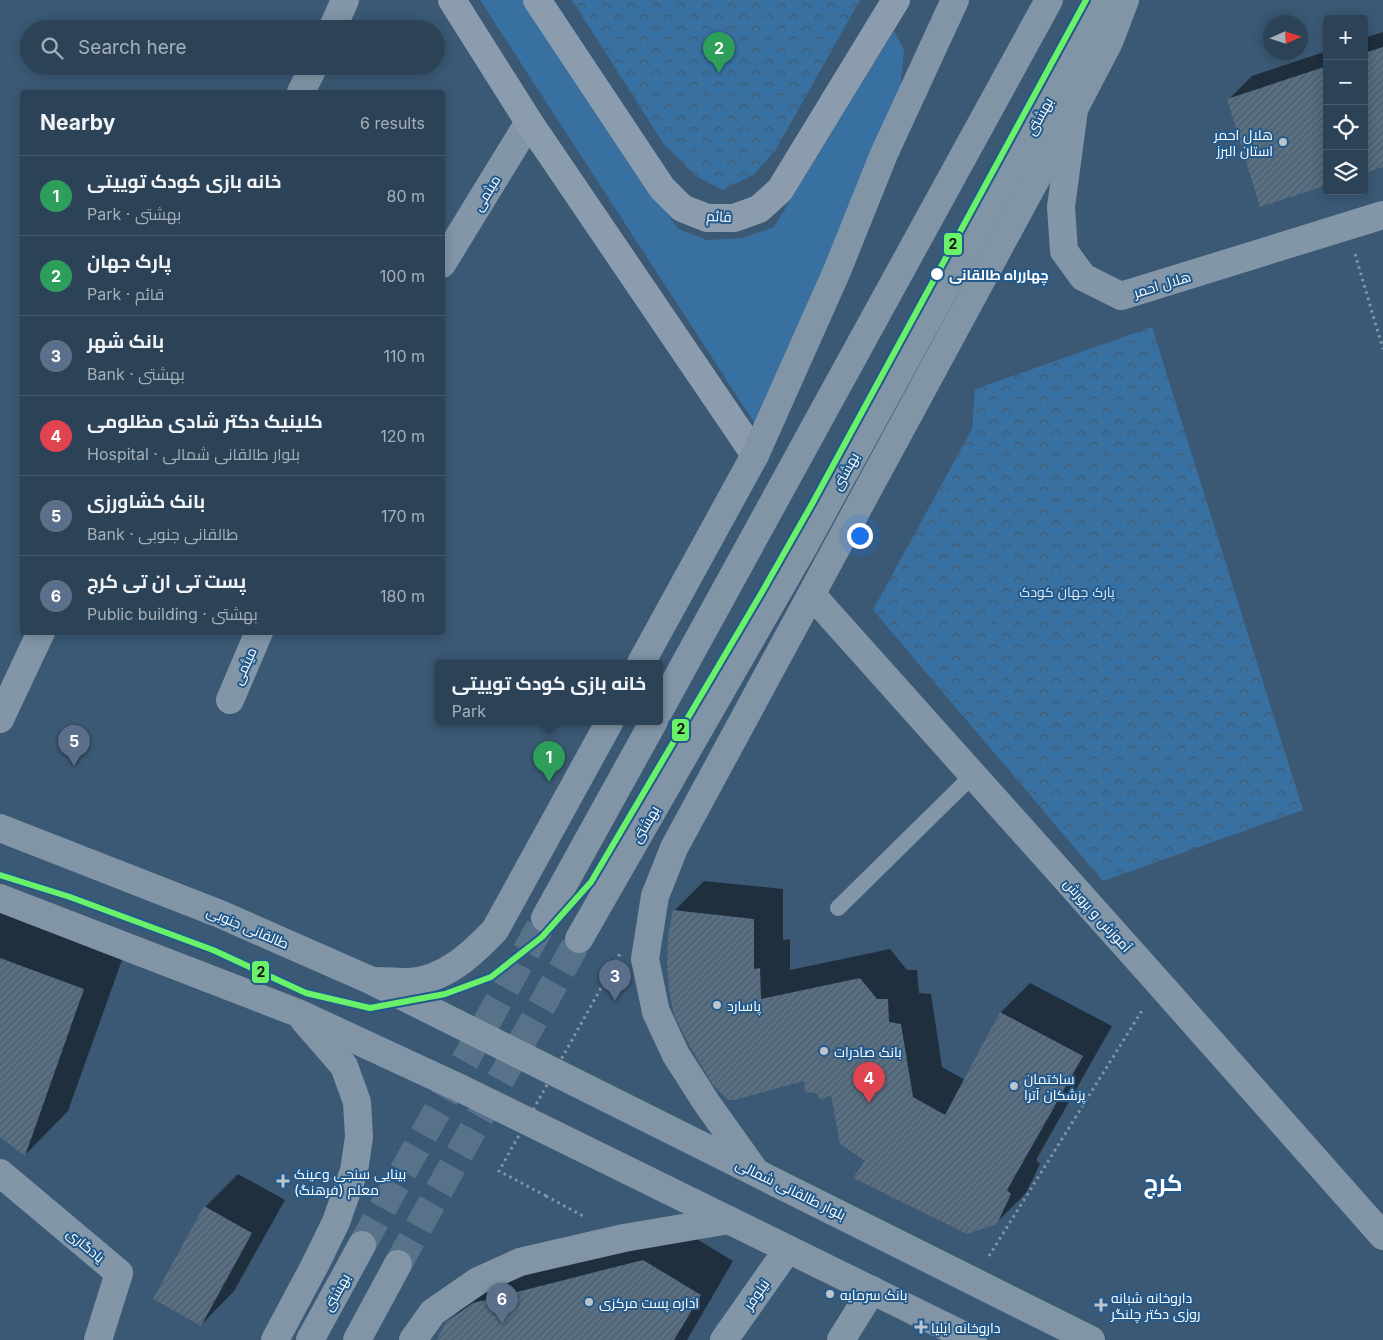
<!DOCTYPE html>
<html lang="en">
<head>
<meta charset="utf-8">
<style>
	body { margin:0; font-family:Inter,Cairo,sans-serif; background:#344a5d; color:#f1f3f6 }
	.controls { position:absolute; right:15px; top:15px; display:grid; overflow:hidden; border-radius:5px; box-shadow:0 2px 12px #0003 }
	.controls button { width:45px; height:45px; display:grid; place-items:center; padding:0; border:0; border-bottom:1px solid #485c6d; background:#2c4357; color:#f1f3f6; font:25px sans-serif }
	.compass { position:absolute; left:1263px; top:15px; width:45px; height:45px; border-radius:50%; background:#2c4357; box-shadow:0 2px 12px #0003; rotate:87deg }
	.you { position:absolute; left:859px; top:535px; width:18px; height:18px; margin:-12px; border:4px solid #fff; border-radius:50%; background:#1a73e8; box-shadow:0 0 0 8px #1a73e833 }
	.badge { display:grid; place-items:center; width:32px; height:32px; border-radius:50%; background:#bac5ce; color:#fff; font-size:16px; font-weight:700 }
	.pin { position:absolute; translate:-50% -41px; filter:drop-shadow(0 1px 2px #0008) }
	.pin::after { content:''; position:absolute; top:26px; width:18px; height:15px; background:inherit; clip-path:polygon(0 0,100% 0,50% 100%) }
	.popup { position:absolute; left:435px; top:660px; width:228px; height:65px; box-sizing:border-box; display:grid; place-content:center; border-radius:5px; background:#2c4357; filter:drop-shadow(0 1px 4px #0005); font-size:16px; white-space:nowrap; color:#a6b0ba }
	.popup b { font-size:19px; color:#f1f3f6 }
	.popup::after { content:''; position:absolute; left:50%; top:100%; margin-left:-10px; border:10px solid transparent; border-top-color:#2c4357 }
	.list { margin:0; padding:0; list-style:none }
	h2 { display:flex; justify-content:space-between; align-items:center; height:65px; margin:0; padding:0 20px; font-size:21px }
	h2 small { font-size:16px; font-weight:400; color:#a6b0ba }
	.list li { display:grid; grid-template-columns:32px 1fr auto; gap:15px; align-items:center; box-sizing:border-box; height:80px; padding:0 20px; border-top:1px solid #485c6d }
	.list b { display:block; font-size:19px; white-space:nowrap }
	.list p { margin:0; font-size:16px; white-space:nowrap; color:#a6b0ba }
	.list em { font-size:16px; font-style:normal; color:#a6b0ba }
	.icon { flex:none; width:28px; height:28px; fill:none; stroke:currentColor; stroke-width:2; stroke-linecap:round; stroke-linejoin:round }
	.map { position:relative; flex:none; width:1383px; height:1340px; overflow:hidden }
	.search { position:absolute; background:#2c4357; box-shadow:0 2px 12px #0003; left:20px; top:20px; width:425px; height:55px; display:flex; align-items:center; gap:12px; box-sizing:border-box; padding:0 18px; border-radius:28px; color:#a6b0ba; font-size:19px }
	.panel { position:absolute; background:#2c4357; box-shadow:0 2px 12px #0003; left:20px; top:90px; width:425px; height:545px; border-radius:5px }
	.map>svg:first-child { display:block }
	.green { fill:#3870a1 }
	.park { fill:url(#park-crowns) }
	.shadow { fill:#0007 }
	.building { fill:url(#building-hatch) }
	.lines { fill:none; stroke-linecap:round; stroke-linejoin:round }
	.primary-tunnel { stroke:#587289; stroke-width:28; stroke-dasharray:28 14; stroke-linecap:butt }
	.path { stroke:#8296a8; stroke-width:3; stroke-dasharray:2.5 4; stroke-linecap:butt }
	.service { stroke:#8296a8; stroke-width:16 }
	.minor { stroke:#8296a8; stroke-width:28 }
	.tertiary { stroke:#8296a8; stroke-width:28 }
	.secondary { stroke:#8a9cad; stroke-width:28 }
	.primary { stroke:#8195a7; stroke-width:28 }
	.path-bridge { stroke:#8296a8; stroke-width:3; stroke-dasharray:2.5 4; stroke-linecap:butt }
	.metro-1-casing { stroke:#245a8b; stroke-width:10 }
	.metro-1 { stroke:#6af16a; stroke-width:6 }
	.poi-dot { fill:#bac5ce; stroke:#245a8b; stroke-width:2 }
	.stop-dot { fill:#fff; stroke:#245a8b; stroke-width:2 }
	.labels { text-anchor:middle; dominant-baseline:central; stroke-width:4; stroke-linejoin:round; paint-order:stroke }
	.street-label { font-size:14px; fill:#fff; stroke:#245a8b }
	.poi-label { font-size:14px; fill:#fff; stroke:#245a8b; text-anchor:start }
	.stop-label { font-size:14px; font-weight:bold; fill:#fff; stroke:#245a8b; text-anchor:start }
	.park-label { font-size:14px; fill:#d6e9f8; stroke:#245a8b }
	.town-label { font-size:24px; font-weight:bold; fill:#fff; stroke:#245a8b }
	.line-badge { stroke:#245a8b; stroke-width:2 }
	.pale-badge-label { font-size:14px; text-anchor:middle; font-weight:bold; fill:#111 }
</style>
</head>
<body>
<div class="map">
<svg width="1383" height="1340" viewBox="0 0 1383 1340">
	<defs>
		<pattern id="park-crowns" width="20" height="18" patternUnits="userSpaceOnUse" patternTransform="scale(1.25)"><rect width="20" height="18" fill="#3870a1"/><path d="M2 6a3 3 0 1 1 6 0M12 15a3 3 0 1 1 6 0" fill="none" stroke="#445a6e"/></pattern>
		<pattern id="building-hatch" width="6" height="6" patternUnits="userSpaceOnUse" patternTransform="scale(1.25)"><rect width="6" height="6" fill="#587085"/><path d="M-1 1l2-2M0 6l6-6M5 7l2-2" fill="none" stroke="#515a63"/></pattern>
	</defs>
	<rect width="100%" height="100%" fill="#3b5974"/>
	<path class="green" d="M480,0h43l155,229 29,11 36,-2 31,-11 120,-196 10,19 -4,43 -141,337z"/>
	<g class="park">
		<path d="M572,0h288l-85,151 -22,24 -30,15 -26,-13 -32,-31z"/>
		<path d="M1152,327l151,483 -200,71 -230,-271 99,-181 3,-40z"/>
	</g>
	<g class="shadow">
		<path d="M1383,32v134l-19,6v-134z"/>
		<path d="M1327,51v133l-98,-85 23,-23z"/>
		<path d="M704,881l79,8v51l7,-1v31l100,-21 17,21h10l2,23 12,1 11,73 23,13 36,-68 29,-29 82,43 -76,134 4,4 -14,29 -30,30 -130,-62 -35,-68 -26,-13 -131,-169z"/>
		<path d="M0,899l127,47 -59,165 -43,44 -25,-20z"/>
		<path d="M238,1174l47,26 -51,91 -33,34 4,-118z"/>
		<path d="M677,1227l56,34 -46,79h-235l-5,-17 34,-34 26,-18z"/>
	</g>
	<g class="building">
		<path d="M1383,47v120l-19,6v-120z"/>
		<path d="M1327,66v119l-67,22 -33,-108z"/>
		<path d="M673,910l81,9v50l6,-1 1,31 99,-21 17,21h11l1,23 12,2 12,73 32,18 55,-103 83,44 -76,134 4,4 -14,30 -30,10 -114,-56 12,-17 -25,-17 -9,-49 -10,5 -5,-7 -11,-1 -1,-11 -70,19h-6l-15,-15 -23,-38 -16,-32 -4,-18 -3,-33 1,-28z"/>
		<path d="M0,958l84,31 -59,167 -25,-19z"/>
		<path d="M204,1206l48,27 -51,93 -48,-27z"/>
		<path d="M643,1260l58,35 -27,45h-237l9,-18 27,-19z"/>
	</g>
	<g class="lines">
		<g class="primary-tunnel">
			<path d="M362,1245l183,-327"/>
			<path d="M398,1264l181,-325"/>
		</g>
		<g class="path">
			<path d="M1355,254l28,95"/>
			<path d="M546,1196l37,20"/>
			<path d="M989,1256l154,-247"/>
		</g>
		<path class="service" d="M838,908l135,-133"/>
		<g class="minor">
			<path d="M332,29l13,-29"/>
			<path d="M301,92l13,-26"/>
			<path d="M442,264l87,-142"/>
			<path d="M812,595l347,388 224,253"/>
			<path d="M230,700l29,-68"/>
			<path d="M0,719l41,-87"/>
			<path d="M0,1173l119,100 -21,67"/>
			<path d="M724,1340l64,-91"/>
			<path d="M841,1340l31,-50"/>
		</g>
		<path class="tertiary" d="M1074,110l-13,97 3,44 19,26 38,19 262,-81"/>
		<g class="secondary">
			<path d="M452,0l77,122 226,333"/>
			<path d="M537,0l125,188 20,20 25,10h27l25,-9 21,-19 116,-190"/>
		</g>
		<g class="primary">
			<path d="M641,663l114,-208 82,-184 47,-117 71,-154"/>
			<path d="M659,711l390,-711"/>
			<path d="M0,828l220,86 150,66 721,360"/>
			<path d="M0,898l298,115 166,77 509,250"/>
			<path d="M545,918l109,-197"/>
			<path d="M579,939l225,-393 299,-546"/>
			<path d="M377,981c11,0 21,1 32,1 36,-2 63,-28 86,-52l115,-209"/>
			<path d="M755,1171l-49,-69 -30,-47 -20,-43 -11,-53 10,-63 19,-48 400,-739 35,-67 16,-42"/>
			<path d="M275,1340l40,-75 21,-43 18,-51 5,-34 -2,-35 -13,-36 -40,-46"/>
			<path d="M310,1340l52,-95"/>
			<path d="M357,1340l41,-76"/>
			<path d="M413,1340l20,-28 45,-31 42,-19 104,-24 105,-18"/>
		</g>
		<path class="path-bridge" d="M546,1196l-47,-25 122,-219"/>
		<defs>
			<path id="metro-1" d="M0,875l70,22 143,53 93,43 64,15 75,-14 46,-17 51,-40 49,-55 171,-290 50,-88 274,-504"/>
		</defs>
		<use href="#metro-1" class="metro-1-casing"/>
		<use href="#metro-1" class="metro-1"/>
	</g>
	<g class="poi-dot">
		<circle cx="1283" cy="142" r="5"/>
		<circle cx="717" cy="1005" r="5"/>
		<circle cx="824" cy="1051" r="5"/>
		<circle cx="1014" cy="1086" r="5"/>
		<path d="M280.5 1173.5h5v5h5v5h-5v5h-5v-5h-5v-5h5z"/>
		<circle cx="830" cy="1294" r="5"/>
		<circle cx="589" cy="1302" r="5"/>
		<path d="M1098.5 1297.5h5v5h5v5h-5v5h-5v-5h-5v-5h5z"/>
		<path d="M918.5 1319.5h5v5h5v5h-5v5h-5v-5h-5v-5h5z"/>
	</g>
	<circle class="stop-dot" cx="937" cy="274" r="7"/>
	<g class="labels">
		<g class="street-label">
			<text transform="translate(1039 116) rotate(-61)">بهشتى</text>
			<text transform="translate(486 193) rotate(-59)">میثمی</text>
			<text transform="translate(719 216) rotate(2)">قائم</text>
			<text transform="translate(1162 284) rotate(-17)">هلال احمر</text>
			<text transform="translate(845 471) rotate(-61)">بهشتى</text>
			<text transform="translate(244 666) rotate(-66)">میثمی</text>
			<text transform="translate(645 824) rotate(-60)">بهشتى</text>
			<text transform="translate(1098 915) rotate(48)">آموزش و پرورش</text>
			<text transform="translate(248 927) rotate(23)">طالقانی جنوبی</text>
			<text transform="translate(791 1189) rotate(26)">بلوار طالقانی شمالی</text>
			<text transform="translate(86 1245) rotate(40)">یادگاری</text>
			<text transform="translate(336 1292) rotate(-61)">بهشتى</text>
			<text transform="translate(756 1294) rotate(-55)">نیلوفر</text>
		</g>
		<g class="poi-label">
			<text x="1273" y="134" text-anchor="end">هلال احمر<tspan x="1273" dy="16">استان البرز</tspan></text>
			<text x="727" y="1005">پاسارد</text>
			<text x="834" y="1051">بانک صادرات</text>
			<text x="1024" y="1078">ساختمان<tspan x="1024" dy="16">پزشکان آترا</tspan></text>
			<text x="294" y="1173">بینایی سنجی وعینک<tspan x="294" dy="16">معلم (فرهنگ)</tspan></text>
			<text x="840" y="1294">بانک سرمایه</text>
			<text x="1111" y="1297">داروخانه شبانه<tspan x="1111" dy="16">روزی دکتر چلنگر</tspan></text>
			<text x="599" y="1302">اداره پست مرکزی</text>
			<text x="931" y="1327">داروخانه ایلیا</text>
		</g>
		<g class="stop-label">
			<text x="949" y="274">چهارراه طالقانی</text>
		</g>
		<g class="park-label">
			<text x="1067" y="591">پارک جهان کودک</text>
		</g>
		<g class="town-label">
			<text x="1163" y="1182">کرج</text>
		</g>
	</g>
	<g class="line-badge">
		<rect x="943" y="232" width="20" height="24" rx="5" fill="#6af16a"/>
		<rect x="671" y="718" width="19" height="24" rx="5" fill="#6af16a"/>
		<rect x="251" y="960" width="19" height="24" rx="5" fill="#6af16a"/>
	</g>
	<g class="pale-badge-label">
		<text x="953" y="249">2</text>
		<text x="681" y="734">2</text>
		<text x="261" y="977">2</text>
	</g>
</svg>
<div class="controls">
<button>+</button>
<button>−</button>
<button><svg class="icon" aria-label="locate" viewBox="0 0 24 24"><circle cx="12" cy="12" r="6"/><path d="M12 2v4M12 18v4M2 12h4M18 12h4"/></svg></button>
<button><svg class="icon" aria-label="layers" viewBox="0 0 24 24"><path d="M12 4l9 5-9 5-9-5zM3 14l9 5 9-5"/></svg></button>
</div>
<svg class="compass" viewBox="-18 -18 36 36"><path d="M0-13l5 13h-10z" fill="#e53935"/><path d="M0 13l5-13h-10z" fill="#a6b0ba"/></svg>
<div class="you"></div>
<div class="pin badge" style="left:549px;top:782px;background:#2e9e5b">1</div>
<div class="popup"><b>خانه بازی کودک توییتی</b>Park</div>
<div class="pin badge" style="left:719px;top:73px;background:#2e9e5b">2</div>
<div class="pin badge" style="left:615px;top:1001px;background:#5c6f8a">3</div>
<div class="pin badge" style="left:869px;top:1103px;background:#e0444e">4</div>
<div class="pin badge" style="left:74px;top:766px;background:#5c6f8a">5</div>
<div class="pin badge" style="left:502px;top:1324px;background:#5c6f8a">6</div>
<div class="search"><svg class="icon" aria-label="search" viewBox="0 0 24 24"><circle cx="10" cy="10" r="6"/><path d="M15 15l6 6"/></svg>Search here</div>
<section class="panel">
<h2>Nearby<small>6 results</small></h2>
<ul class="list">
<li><span class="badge" style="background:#2e9e5b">1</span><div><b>خانه بازی کودک توییتی</b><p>Park · بهشتى</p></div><em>80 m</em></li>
<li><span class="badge" style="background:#2e9e5b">2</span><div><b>پارک جهان</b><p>Park · قائم</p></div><em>100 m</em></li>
<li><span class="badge" style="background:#5c6f8a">3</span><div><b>بانک شهر</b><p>Bank · بهشتى</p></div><em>110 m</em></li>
<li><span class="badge" style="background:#e0444e">4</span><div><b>کلینیک دکتر شادی مظلومی</b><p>Hospital · بلوار طالقانی شمالی</p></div><em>120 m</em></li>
<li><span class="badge" style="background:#5c6f8a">5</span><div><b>بانک کشاورزی</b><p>Bank · طالقانی جنوبی</p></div><em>170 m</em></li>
<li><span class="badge" style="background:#5c6f8a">6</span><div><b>پست تی ان تی کرج</b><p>Public building · بهشتى</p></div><em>180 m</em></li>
</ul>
</section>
</div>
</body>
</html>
